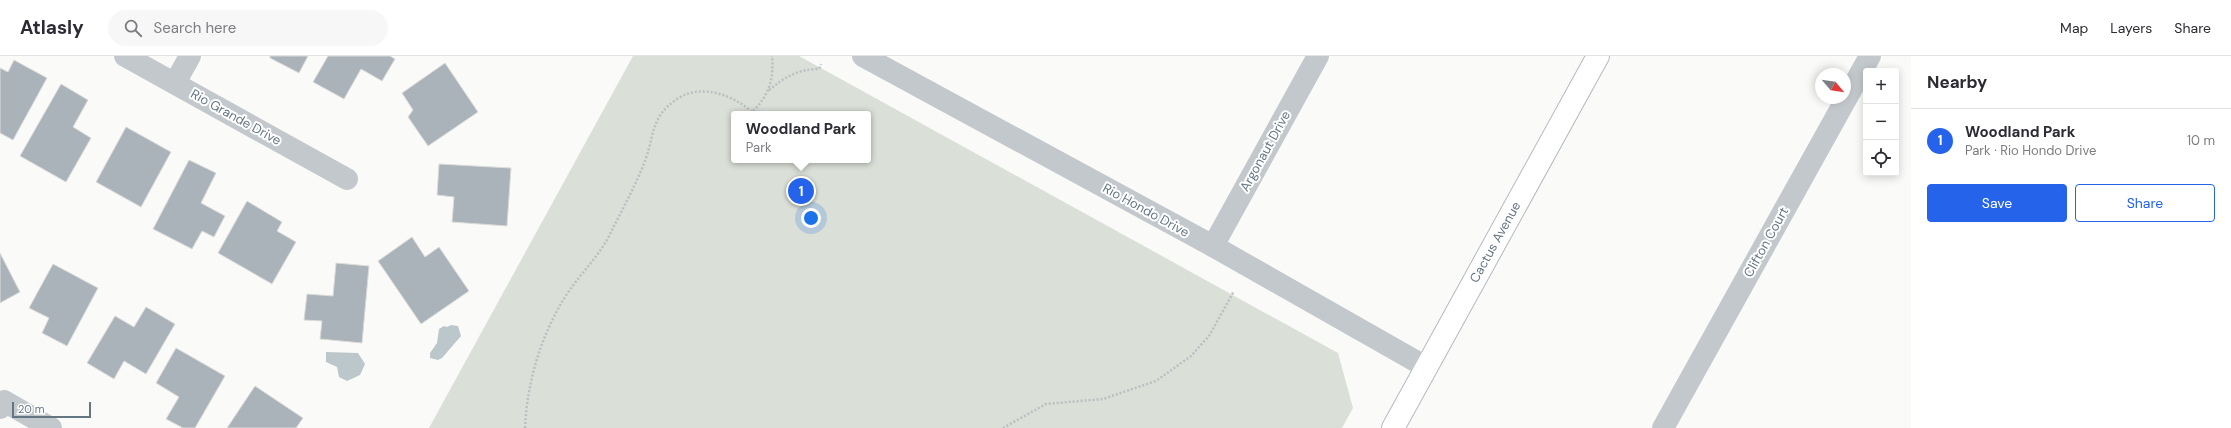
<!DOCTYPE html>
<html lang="en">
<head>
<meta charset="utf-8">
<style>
	body { margin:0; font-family:"DM Sans",sans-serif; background:#f7f7f7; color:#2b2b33 }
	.controls { position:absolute; right:12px; top:12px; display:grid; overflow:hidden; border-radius:4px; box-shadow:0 2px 10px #0003 }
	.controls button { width:36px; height:36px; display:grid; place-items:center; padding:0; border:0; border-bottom:1px solid #e1e1e2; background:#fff; color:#2b2b33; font:20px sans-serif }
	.compass { position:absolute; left:1815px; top:12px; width:36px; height:36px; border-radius:50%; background:#fff; box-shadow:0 2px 10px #0003; rotate:119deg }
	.scale { position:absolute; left:12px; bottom:10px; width:79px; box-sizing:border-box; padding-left:4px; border:2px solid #657683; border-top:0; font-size:11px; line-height:14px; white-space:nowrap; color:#657683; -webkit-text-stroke:3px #fff; paint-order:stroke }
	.you { position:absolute; left:811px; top:162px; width:14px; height:14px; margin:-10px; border:3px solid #fff; border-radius:50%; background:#1a73e8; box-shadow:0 0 0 6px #1a73e833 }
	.badge { display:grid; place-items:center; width:26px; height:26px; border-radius:50%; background:#2563eb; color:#fff; font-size:13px; font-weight:700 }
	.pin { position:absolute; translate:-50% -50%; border:2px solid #fff; box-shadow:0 1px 4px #0006 }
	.popup { position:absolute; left:731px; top:55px; width:140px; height:52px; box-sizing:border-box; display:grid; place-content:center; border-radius:4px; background:#fff; filter:drop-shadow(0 1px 3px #0005); font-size:13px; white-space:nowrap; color:#7c7c81 }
	.popup b { font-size:15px; color:#2b2b33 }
	.popup::after { content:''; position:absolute; left:50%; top:100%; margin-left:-8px; border:8px solid transparent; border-top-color:#fff }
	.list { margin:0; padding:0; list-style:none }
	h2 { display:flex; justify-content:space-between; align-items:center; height:52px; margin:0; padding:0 16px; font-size:17px }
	h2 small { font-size:13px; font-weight:400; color:#7c7c81 }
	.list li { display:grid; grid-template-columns:26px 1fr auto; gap:12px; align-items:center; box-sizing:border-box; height:64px; padding:0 16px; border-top:1px solid #e1e1e2 }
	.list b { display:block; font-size:15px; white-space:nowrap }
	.list p { margin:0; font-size:13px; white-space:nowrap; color:#7c7c81 }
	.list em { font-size:13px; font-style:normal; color:#7c7c81 }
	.actions { display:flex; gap:8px; padding:12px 16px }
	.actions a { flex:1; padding:9px 0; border:1px solid #2563eb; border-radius:4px; text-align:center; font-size:14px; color:#2563eb }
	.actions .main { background:#2563eb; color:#fff }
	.icon { flex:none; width:22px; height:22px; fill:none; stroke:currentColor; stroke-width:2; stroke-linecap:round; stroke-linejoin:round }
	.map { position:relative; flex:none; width:1911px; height:372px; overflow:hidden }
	header { display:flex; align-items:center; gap:24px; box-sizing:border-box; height:56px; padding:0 20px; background:#fff; border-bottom:1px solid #e1e1e2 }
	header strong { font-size:19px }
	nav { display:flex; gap:22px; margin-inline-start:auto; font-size:14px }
	.search { width:280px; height:36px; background:#f7f7f7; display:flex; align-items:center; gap:10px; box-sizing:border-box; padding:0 14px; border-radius:22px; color:#7c7c81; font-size:15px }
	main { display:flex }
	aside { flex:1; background:#fff }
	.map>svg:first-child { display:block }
	.green { fill:#dadfd7; fill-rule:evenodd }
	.water { fill:#bbc7cb }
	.building { fill:#aab3b9; stroke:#dcdcda }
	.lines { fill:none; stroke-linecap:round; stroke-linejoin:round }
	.secondary-casing { stroke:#b3babf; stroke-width:24 }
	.path { stroke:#bbbfc2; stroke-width:2.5; stroke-dasharray:2 2; stroke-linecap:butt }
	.minor { stroke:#c3c8cc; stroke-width:22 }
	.secondary { stroke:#fff; stroke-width:22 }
	.labels { text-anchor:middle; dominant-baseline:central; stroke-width:4; stroke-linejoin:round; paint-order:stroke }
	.street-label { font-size:13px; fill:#657683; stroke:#fff }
</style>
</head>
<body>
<header>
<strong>Atlasly</strong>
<div class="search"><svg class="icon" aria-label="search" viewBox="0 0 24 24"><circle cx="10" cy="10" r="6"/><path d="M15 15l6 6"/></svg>Search here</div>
<nav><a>Map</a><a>Layers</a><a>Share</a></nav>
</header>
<main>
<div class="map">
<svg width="1911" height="372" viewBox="0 0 1911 372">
	<rect width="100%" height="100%" fill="#fafaf8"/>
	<path class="green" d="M633,0h166l539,297 15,55 -11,20h-913zM734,58h134v46h-134z"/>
	<g class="water">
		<path d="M451,269l7,1 3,10 -19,22 -4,2 -8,-2v-5l7,-10 2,-14 5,-3 3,1z"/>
		<path d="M326,296l32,1 7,11 -5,11 -13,6 -8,-4 -2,-10 -11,-5z"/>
	</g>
	<g class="building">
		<path d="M270,0h38l-9,17 -29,-15z"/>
		<path d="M328,0h62l5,3 -13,22 -21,-12 -17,30 -31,-17z"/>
		<path d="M14,4l33,18 -34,62 -13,-7v-65l8,4z"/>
		<path d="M445,7l33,49 -50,34 -20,-29 5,-7 -11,-17z"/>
		<path d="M61,28l27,16 -15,27 18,11 -25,44 -46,-26z"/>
		<path d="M126,71l45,25 -30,55 -45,-25z"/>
		<path d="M189,104l27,13 -15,30 24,13 -11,21 -12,-6 -10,18 -39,-20z"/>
		<path d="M439,108l72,4 -4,58 -55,-4 2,-25 -17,-2z"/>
		<path d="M247,145l35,21 -5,9 19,11 -24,42 -54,-31z"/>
		<path d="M412,181l13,20 14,-10 30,44 -48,33 -43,-63z"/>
		<path d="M0,197l20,39 -20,11z"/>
		<path d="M336,207l33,3 -7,77 -42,-4 2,-18 -18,-1 3,-26 26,2z"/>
		<path d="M53,208l45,24 -31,58 -25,-13 7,-15 -20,-10z"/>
		<path d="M146,251l29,17 -29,50 -22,-13 -10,18 -27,-16 28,-47 19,11z"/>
		<path d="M176,292l49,28 -30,52h-12l-17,-9 13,-22 -23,-14z"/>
		<path d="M255,330l48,32 -7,10h-69z"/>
	</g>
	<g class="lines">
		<defs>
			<path id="secondary" d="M1393,372l205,-372"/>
		</defs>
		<use href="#secondary" class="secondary-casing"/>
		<g class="path">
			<path d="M769,34c16,-13 29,-21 50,-21l2,-5"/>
			<path d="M525,372c2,-47 17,-97 44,-137 13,-19 32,-37 42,-59 12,-24 26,-49 35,-74 9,-26 5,-41 31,-59 24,-16 56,-4 75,13 17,-16 22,-33 20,-56"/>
			<path d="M1003,372l43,-24 57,-5 53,-18 35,-25 18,-20 25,-45"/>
		</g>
		<g class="minor">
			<path d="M125,0l222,123"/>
			<path d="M863,0l350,190 213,121"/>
			<path d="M175,27l15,-27"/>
			<path d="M1213,190l105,-190"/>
			<path d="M0,352l4,-7 47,27"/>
			<path d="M1663,372l207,-372"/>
		</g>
		<use href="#secondary" class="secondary"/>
	</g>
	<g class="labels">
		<g class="street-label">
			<text transform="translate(236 61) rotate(29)">Rio Grande Drive</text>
			<text transform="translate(1265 95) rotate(-61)">Argonaut Drive</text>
			<text transform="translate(1146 154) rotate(29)">Rio Hondo Drive</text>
			<text transform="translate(1495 186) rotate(-61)">Cactus Avenue</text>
			<text transform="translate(1766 186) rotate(-61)">Clifton Court</text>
		</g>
	</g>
</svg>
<div class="controls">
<button>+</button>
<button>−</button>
<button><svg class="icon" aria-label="locate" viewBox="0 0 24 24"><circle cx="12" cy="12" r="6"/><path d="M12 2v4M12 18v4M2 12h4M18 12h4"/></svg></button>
</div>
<svg class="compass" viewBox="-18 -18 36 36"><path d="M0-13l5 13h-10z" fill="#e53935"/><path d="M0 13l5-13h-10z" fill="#7c7c81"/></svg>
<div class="scale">20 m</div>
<div class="you"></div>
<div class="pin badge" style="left:801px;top:135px">1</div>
<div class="popup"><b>Woodland Park</b>Park</div>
</div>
<aside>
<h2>Nearby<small></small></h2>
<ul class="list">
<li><span class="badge">1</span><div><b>Woodland Park</b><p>Park · Rio Hondo Drive</p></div><em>10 m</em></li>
</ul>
<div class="actions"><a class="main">Save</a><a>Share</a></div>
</aside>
</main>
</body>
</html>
